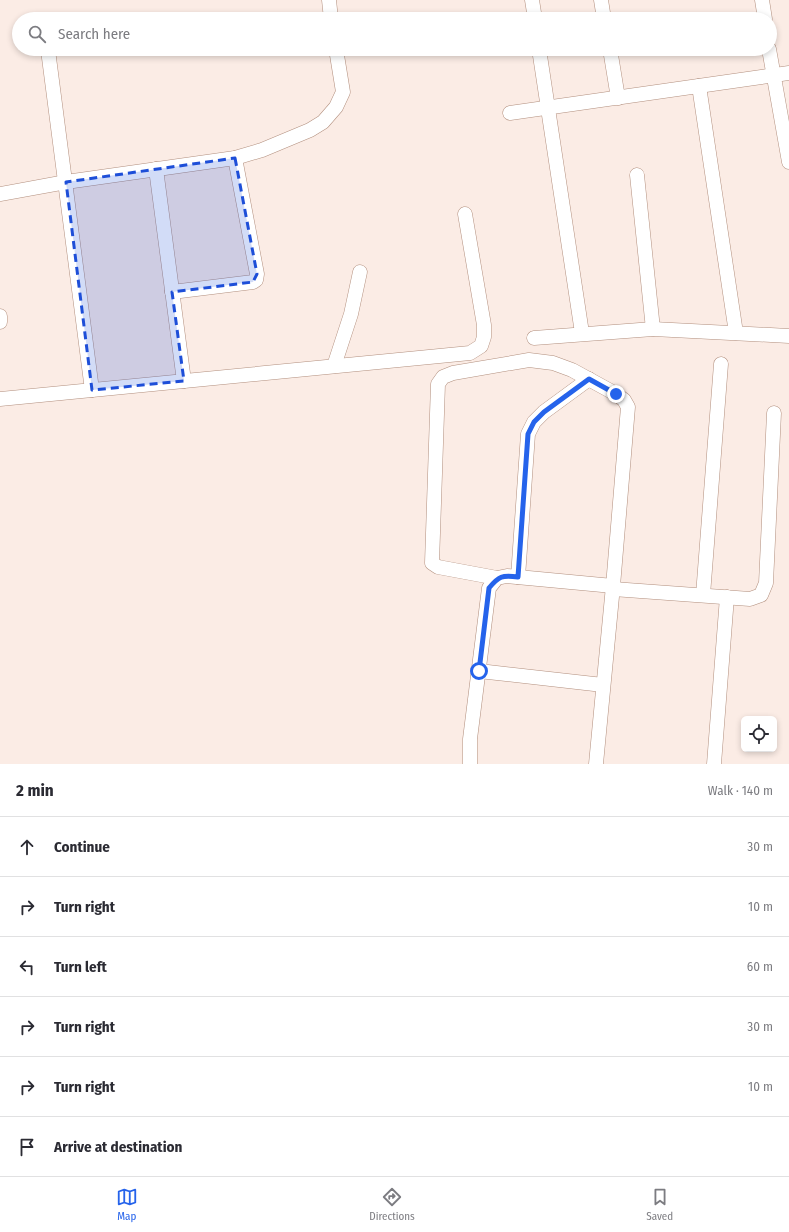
<!DOCTYPE html>
<html lang="en">
<head>
<meta charset="utf-8">
<style>
	body { margin:0; font-family:"Fira Sans Condensed",sans-serif; background:#f2f2f3; color:#2b2b33 }
	.controls { position:absolute; right:12px; bottom:12px; display:grid; overflow:hidden; border-radius:6px; box-shadow:0 2px 6px #0003 }
	.controls button { width:36px; height:36px; display:grid; place-items:center; padding:0; border:0; border-bottom:1px solid #e1e1e2; background:#fff; color:#2b2b33; font:20px sans-serif }
	.stop { position:absolute; width:12px; height:12px; margin:-9px; border:3px solid #2563eb; border-radius:50%; background:#fff }
	.stop.end { background:#2563eb; border-color:#fff; box-shadow:0 1px 4px #0008 }
	.list { margin:0; padding:0; list-style:none }
	h2 { display:flex; justify-content:space-between; align-items:center; height:52px; margin:0; padding:0 16px; font-size:17px }
	h2 small { font-size:13px; font-weight:400; color:#7c7c81 }
	.list li { display:grid; grid-template-columns:26px 1fr auto; gap:12px; align-items:center; box-sizing:border-box; height:60px; padding:0 16px; border-top:1px solid #e1e1e2 }
	.list b { display:block; font-size:15px; white-space:nowrap }
	.list em { font-size:13px; font-style:normal; color:#7c7c81 }
	.icon { flex:none; width:22px; height:22px; fill:none; stroke:currentColor; stroke-width:2; stroke-linecap:round; stroke-linejoin:round }
	.map { position:relative; flex:none; width:789px; height:764px; overflow:hidden }
	.search { position:absolute; background:#fff; box-shadow:0 2px 6px #0003; left:12px; right:12px; top:12px; height:44px; display:flex; align-items:center; gap:10px; box-sizing:border-box; padding:0 14px; border-radius:22px; color:#7c7c81; font-size:15px }
	.sheet { height:412px; background:#fff }
	nav { display:flex; justify-content:space-around; align-items:center; box-sizing:border-box; height:56px; border-top:1px solid #e1e1e2; background:#fff; font-size:11px; color:#7c7c81 }
	nav a { display:grid; justify-items:center; gap:2px }
	nav .on { color:#2563eb }
	.map>svg:first-child { display:block }
	.lines { fill:none; stroke-linecap:round; stroke-linejoin:round }
	.street-casing { stroke:#b28f7e; stroke-width:15 }
	.street { stroke:#fff; stroke-width:14 }
	.route { stroke:#2563eb; stroke-width:5 }
	.marked { fill:#1d4ed8; fill-opacity:0.2; stroke:#1d4ed8; stroke-width:3; stroke-dasharray:8 5; stroke-linejoin:round }
</style>
</head>
<body>
<div class="map">
<svg width="789" height="764" viewBox="0 0 789 764">
	<rect width="100%" height="100%" fill="#fbece5"/>
	<g class="lines">
		<defs>
			<g id="street">
				<path d="M329,0l2,19"/>
				<path d="M532,0l3,19"/>
				<path d="M601,0l3,19"/>
				<path d="M762,0l3,19"/>
				<path d="M539,49l43,284"/>
				<path d="M610,49l8,49"/>
				<path d="M769,49l20,113"/>
				<path d="M48,50l44,340"/>
				<path d="M699,86l37,247"/>
				<path d="M510,113l279,-40"/>
				<path d="M156,169l28,212"/>
				<path d="M637,175l16,154"/>
				<path d="M0,194l66,-12 169,-24 27,-8 48,-20 13,-8 13,-15 7,-15 -7,-43"/>
				<path d="M172,292l81,-10 3,-2 1,-6 -22,-116"/>
				<path d="M0,316v6"/>
				<path d="M534,338l119,-9 136,7"/>
				<path d="M334,366l17,-52 9,-42"/>
				<path d="M0,399l470,-46 11,-7 3,-9v-12l-19,-111"/>
				<path d="M518,577l10,-143 6,-12 10,-10 45,-33"/>
				<path d="M497,578l-59,-11 -6,-4 6,-179 5,-7 10,-4 76,-13 24,3 19,7 44,24 8,6 4,7 -15,179 -17,178"/>
				<path d="M613,589l137,10 11,-4 5,-12 8,-170"/>
				<path d="M703,595l18,-231"/>
				<path d="M479,671l124,14"/>
				<path d="M470,764v-25l19,-151 8,-10 10,-2 106,10"/>
				<path d="M714,764l13,-167"/>
			</g>
		</defs>
		<use href="#street" class="street-casing"/>
		<use href="#street" class="street"/>
	</g>
	<g class="lines">
		<path class="route" d="M479,671l10,-83c10,-12 13,-13 29,-11l10,-143 6,-12 10,-10 45,-33 27,15"/>
	</g>
	<path class="marked" d="M235,158l22,116 -4,8 -81,10 12,89 -92,9 -26,-208z"/>
</svg>
<div class="controls">
<button><svg class="icon" aria-label="locate" viewBox="0 0 24 24"><circle cx="12" cy="12" r="6"/><path d="M12 2v4M12 18v4M2 12h4M18 12h4"/></svg></button>
</div>
<div class="stop" style="left:479px;top:671px"></div>
<div class="stop end" style="left:616px;top:394px"></div>
<div class="search"><svg class="icon" aria-label="search" viewBox="0 0 24 24"><circle cx="10" cy="10" r="6"/><path d="M15 15l6 6"/></svg>Search here</div>
</div>
<section class="sheet">
<h2>2 min<small>Walk · 140 m</small></h2>
<ul class="list">
<li><svg class="icon" aria-label="ahead" viewBox="0 0 24 24"><path d="M12 20V5M6 11l6-6 6 6"/></svg><div><b>Continue</b></div><em>30 m</em></li>
<li><svg class="icon" aria-label="right" viewBox="0 0 24 24"><path d="M7 20v-9h11M14 6l5 5-5 5"/></svg><div><b>Turn right</b></div><em>10 m</em></li>
<li><svg class="icon" aria-label="left" viewBox="0 0 24 24"><path d="M17 20v-9H6M10 6l-5 5 5 5"/></svg><div><b>Turn left</b></div><em>60 m</em></li>
<li><svg class="icon" aria-label="right" viewBox="0 0 24 24"><path d="M7 20v-9h11M14 6l5 5-5 5"/></svg><div><b>Turn right</b></div><em>30 m</em></li>
<li><svg class="icon" aria-label="right" viewBox="0 0 24 24"><path d="M7 20v-9h11M14 6l5 5-5 5"/></svg><div><b>Turn right</b></div><em>10 m</em></li>
<li><svg class="icon" aria-label="arrive" viewBox="0 0 24 24"><path d="M6 21V4h12l-3 4 3 4H6"/></svg><div><b>Arrive at destination</b></div></li>
</ul>
</section>
<nav>
<a class="on"><svg class="icon" aria-label="map" viewBox="0 0 24 24"><path d="M3 6l6-2 6 2 6-2v14l-6 2-6-2-6 2zM9 4v14M15 6v14"/></svg>Map</a>
<a><svg class="icon" aria-label="directions" viewBox="0 0 24 24"><path d="M12 3l9 9-9 9-9-9zM9 14v-3h6M13 9l2 2-2 2"/></svg>Directions</a>
<a><svg class="icon" aria-label="saved" viewBox="0 0 24 24"><path d="M7 4h10v16l-5-4-5 4z"/></svg>Saved</a>
</nav>
</body>
</html>
